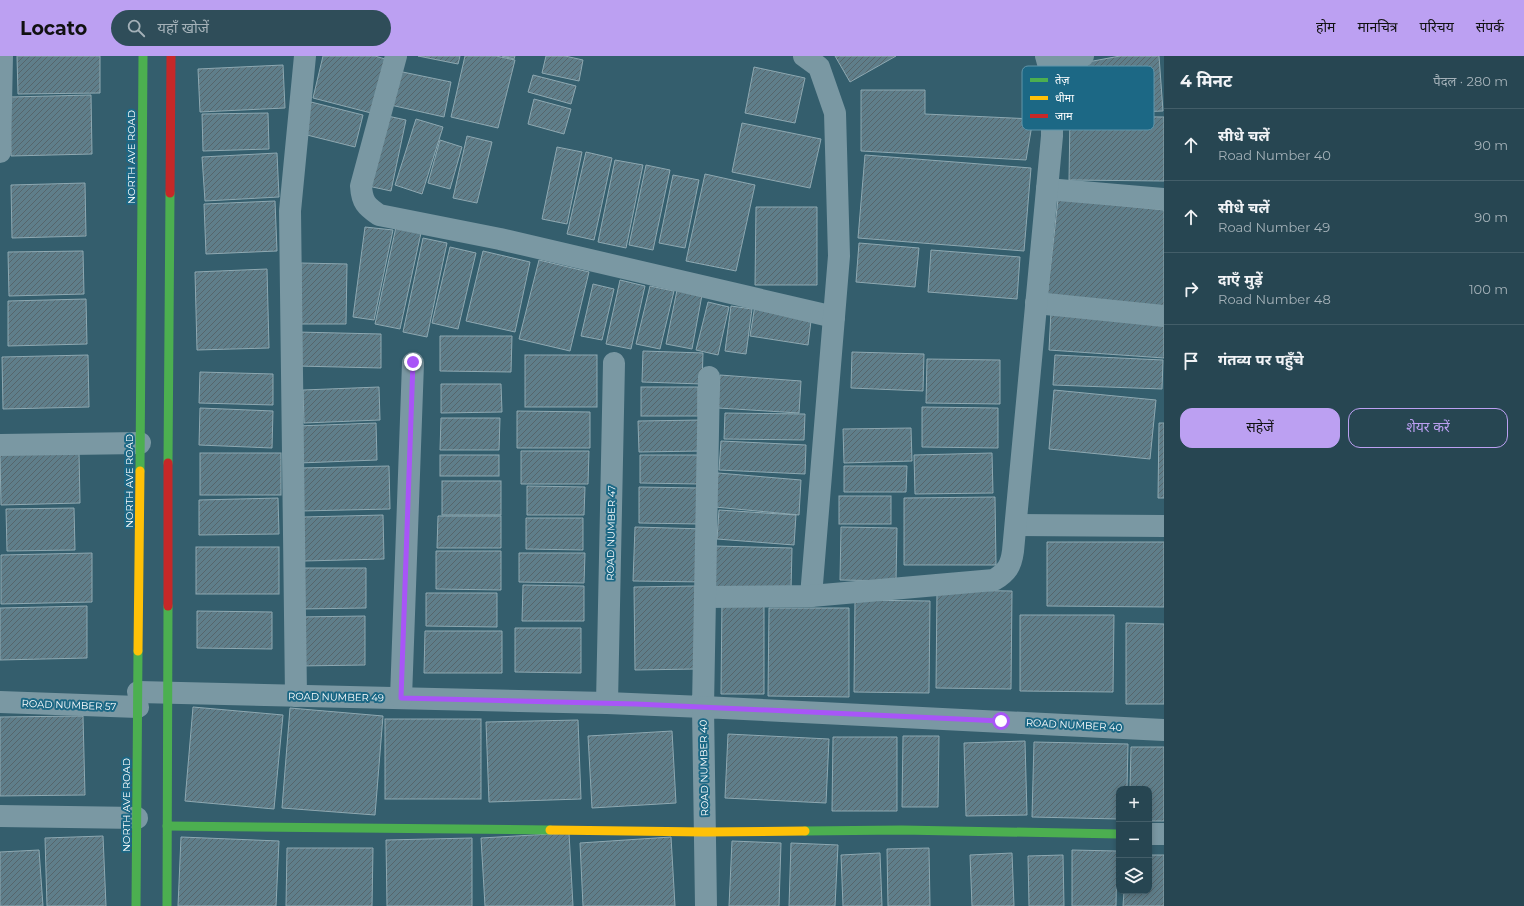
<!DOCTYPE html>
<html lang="hi">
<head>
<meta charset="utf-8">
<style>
	body { margin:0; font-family:Montserrat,"Noto Sans Devanagari",sans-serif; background:#2f4d59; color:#f1f3f6 }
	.controls { position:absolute; right:12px; bottom:12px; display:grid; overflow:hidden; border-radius:8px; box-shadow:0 2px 6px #0003 }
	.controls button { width:36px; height:36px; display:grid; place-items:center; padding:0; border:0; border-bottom:1px solid #435e69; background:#274652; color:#f1f3f6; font:20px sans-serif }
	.stop { position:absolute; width:12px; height:12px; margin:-9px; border:3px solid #a855f7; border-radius:50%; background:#fff }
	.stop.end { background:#a855f7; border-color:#fff; box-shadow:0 1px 4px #0008 }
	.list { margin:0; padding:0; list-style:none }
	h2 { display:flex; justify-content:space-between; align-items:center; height:52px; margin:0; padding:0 16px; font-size:17px }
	h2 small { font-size:13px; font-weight:400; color:#a4b1b8 }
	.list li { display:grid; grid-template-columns:26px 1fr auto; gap:12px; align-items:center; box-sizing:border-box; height:72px; padding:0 16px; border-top:1px solid #435e69 }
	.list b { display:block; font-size:15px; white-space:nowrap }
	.list p { margin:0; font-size:13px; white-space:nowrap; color:#a4b1b8 }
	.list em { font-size:13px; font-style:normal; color:#a4b1b8 }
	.actions { display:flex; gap:8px; padding:12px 16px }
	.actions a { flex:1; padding:9px 0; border:1px solid #bca0f2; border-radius:12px; text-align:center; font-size:14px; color:#bca0f2 }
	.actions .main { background:#bca0f2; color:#111 }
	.icon { flex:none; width:22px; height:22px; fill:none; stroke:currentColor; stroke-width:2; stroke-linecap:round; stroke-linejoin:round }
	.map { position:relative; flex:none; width:1164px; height:850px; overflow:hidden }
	header { display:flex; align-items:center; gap:24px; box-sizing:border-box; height:56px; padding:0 20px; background:#bca0f2; color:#111 }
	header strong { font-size:19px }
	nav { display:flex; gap:22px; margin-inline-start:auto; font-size:14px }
	.search { width:280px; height:36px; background:#2f4d59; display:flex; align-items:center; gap:10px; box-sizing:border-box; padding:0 14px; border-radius:22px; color:#a4b1b8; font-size:15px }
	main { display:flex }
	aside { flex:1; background:#274652 }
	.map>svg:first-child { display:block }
	.building { fill:url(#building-hatch); stroke:#8ea8b1 }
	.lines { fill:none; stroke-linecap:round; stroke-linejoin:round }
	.street { stroke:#7a98a3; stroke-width:22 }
	.fast { stroke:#4caf50; stroke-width:9 }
	.slow { stroke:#ffc107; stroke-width:9 }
	.jam { stroke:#c62828; stroke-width:9 }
	.route { stroke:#a855f7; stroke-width:5 }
	.labels { text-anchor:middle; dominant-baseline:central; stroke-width:4; stroke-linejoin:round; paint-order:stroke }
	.street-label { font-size:10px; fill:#fff; stroke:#1c6885 }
	.key { fill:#1c6885; stroke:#6095aa; stroke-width:1 }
	.key-label { font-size:11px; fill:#fff }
</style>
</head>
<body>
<header>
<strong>Locato</strong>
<div class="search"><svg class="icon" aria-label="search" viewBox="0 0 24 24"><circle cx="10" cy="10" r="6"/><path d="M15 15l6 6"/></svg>यहाँ खोजें</div>
<nav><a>होम</a><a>मानचित्र</a><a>परिचय</a><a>संपर्क</a></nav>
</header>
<main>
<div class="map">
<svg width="1164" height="850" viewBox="0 0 1164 850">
	<defs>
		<pattern id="building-hatch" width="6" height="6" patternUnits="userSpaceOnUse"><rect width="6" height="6" fill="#5f7e8a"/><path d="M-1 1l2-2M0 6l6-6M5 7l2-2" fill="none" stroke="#56656b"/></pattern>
	</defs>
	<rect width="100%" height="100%" fill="#345e6d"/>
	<g class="building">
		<path d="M17,0h83v37l-82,1z"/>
		<path d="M323,0h52l10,3 -14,54 -58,-15z"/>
		<path d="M418,0h42l-2,8z"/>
		<path d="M465,0h31l19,4 -17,68 -47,-11z"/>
		<path d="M502,0h13l-1,3z"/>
		<path d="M546,0h19l18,4 -4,21 -37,-8z"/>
		<path d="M835,0h61l-46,26z"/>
		<path d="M1120,0h39l4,55 -86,3v-50z"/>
		<path d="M283,9l2,43 -85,4 -2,-43z"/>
		<path d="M754,11l51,11 -10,45 -50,-10z"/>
		<path d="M393,14l58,12 -7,35 -58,-13z"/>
		<path d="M533,19l43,11 -5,18 -43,-12z"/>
		<path d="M861,34h64v24l108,5 -7,41 -165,-9z"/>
		<path d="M91,39l1,59 -81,2 -1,-59z"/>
		<path d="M534,43l37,10 -7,25 -36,-10z"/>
		<path d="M311,46l52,13 -8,32 -52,-13z"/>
		<path d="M268,57l1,36 -66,2 -1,-37z"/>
		<path d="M383,59l23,5 -15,71 -23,-5z"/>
		<path d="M1070,60l94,1v64l-95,-1z"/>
		<path d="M416,63l27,8 -21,67 -27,-9z"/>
		<path d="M742,67l79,16 -11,49 -78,-16z"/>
		<path d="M467,80l25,6 -15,61 -24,-5z"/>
		<path d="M440,84l22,7 -12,42 -22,-6z"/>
		<path d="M557,91l25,5 -15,72 -25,-5z"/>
		<path d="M586,96l26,6 -18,82 -27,-6z"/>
		<path d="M277,97l2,44 -74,4 -3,-44z"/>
		<path d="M865,99l166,13 -7,83 -166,-13z"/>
		<path d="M615,104l28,5 -17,83 -28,-6z"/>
		<path d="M646,109l24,5 -17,80 -24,-5z"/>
		<path d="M705,118l50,11 -19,86 -50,-10z"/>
		<path d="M673,119l26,5 -14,68 -26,-5z"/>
		<path d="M85,127l1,53 -74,2 -1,-53z"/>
		<path d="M1058,143l106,11v101l-117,-13z"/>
		<path d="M275,145l2,50 -71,3 -2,-50z"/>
		<path d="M756,151h61v78h-62z"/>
		<path d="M365,171l28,3 -19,90 -21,-3z"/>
		<path d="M396,171l25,6 -21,96 -25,-5z"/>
		<path d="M423,182l24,5 -20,94 -24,-5z"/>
		<path d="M859,187l60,5 -4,39 -59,-5z"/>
		<path d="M450,191l26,6 -18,76 -26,-6z"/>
		<path d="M931,194l89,7 -3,42 -89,-7z"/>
		<path d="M83,195l1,43 -75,2 -1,-44z"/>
		<path d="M483,195l47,11 -15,70 -49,-11z"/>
		<path d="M539,204l50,12 -19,79 -51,-12z"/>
		<path d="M301,207l46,1 -1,60h-45z"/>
		<path d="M267,213l2,79 -72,2 -2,-78z"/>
		<path d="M620,224l25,6 -14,63 -25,-5z"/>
		<path d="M593,228l21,5 -12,51 -21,-4z"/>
		<path d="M650,230l24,5 -14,58 -24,-5z"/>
		<path d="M677,234l25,5 -10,54 -26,-5z"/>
		<path d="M86,243l1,45 -79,2v-45z"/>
		<path d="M708,246l21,5 -11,48 -22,-5z"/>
		<path d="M755,249l57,8 -4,32 -58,-9z"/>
		<path d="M731,250l21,3 -6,45 -21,-3z"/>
		<path d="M1051,255l113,8v39l-115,-8z"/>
		<path d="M297,276l84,2v34l-84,-2z"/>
		<path d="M440,280h72l-1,36 -71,-1z"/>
		<path d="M643,295l60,2 -1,31 -60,-2z"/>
		<path d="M852,296l72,2 -1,37 -72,-3z"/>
		<path d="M88,299l1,52 -86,2 -1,-52z"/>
		<rect x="525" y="299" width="72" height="52"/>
		<path d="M1055,299l108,5 -1,29 -109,-4z"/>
		<path d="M927,303l73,1v44l-74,-1z"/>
		<path d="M200,316l73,2v31l-74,-2z"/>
		<path d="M720,319l81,6 -2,32 -81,-5z"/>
		<path d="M441,328h60l1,28 -61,1z"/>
		<path d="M379,331l1,33 -76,3 -1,-33z"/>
		<rect x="641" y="331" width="57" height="29"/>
		<path d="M1054,334l102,10 -6,59 -101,-10z"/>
		<path d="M922,351l76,1v40l-76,-1z"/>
		<path d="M200,352l73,3 -1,37 -73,-3z"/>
		<path d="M517,355l73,1v36h-73z"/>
		<path d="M725,357l80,1 -1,26 -80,-1z"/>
		<path d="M441,362h59l-1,32h-59z"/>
		<path d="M702,364v31l-63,1 -1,-31z"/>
		<path d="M376,367l1,37 -78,3 -2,-37z"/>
		<path d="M1159,367h5v75h-6z"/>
		<path d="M911,372l1,33 -68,2 -1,-34z"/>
		<path d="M721,385l85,4 -1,29 -86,-4z"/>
		<path d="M521,395h68l-1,33h-67z"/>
		<path d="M79,396l1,51 -79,2 -1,-51z"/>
		<rect x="200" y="397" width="81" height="42"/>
		<path d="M992,397l1,40 -78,1 -1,-39z"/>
		<rect x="440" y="399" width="59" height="21"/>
		<path d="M640,399h58v29l-58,-1z"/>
		<path d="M389,410l1,43 -89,2 -1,-43z"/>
		<path d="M844,410h63l-1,26h-62z"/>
		<path d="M718,417l83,7 -2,35 -84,-8z"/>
		<rect x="442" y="425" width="59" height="34"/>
		<path d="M527,430l58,1 -1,28h-57z"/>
		<path d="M639,431l61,1 -1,36 -60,-1z"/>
		<rect x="839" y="440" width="52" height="28"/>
		<path d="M995,441l1,68h-92v-67z"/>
		<path d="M278,442l1,36 -80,1v-35z"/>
		<path d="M74,452l1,42 -68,1 -1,-42z"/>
		<path d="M719,454l77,5 -2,30 -77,-6z"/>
		<path d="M383,459l1,44 -80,2 -1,-44z"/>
		<path d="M438,460h63v32h-64z"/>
		<path d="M526,462h57v32l-57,-1z"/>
		<path d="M635,471l71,2 -1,53 -72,-1z"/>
		<path d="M841,471l56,1 -1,53 -56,-1z"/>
		<path d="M1047,486h117v65l-117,-1z"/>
		<path d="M715,490l77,2 -1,42 -77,-2z"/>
		<rect x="196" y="491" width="83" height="47"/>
		<path d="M436,495h65v39l-65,-1z"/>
		<path d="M92,497v49l-91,2v-49z"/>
		<path d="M519,497h66l-1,30 -65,-1z"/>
		<path d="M300,512h66v40l-65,1z"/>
		<path d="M523,529l61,1v35h-62z"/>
		<path d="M695,530l1,83 -61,1 -1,-83z"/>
		<path d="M937,534l75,1 -1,98 -75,-1z"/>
		<path d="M426,537h71v34l-71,-1z"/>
		<path d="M722,541l42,1v96h-43z"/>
		<path d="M855,544l75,1 -1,92 -75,-1z"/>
		<path d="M87,550v52l-87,2v-52z"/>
		<path d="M769,552h80v89l-81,-1z"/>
		<path d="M197,555l75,1v37l-75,-1z"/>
		<path d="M1020,559h94l-1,77 -93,-1z"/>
		<path d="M365,560v49l-66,1 -1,-49z"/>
		<path d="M1126,567l38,1v80h-38z"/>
		<path d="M515,572h66v45l-66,-1z"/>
		<path d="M425,575h77v42h-78z"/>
		<path d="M193,651l90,8 -9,94 -89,-8z"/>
		<path d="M290,652l93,8 -8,99 -93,-7z"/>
		<path d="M83,660l2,79 -85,1v-79z"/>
		<rect x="385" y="663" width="96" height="80"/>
		<path d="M578,664l3,79 -92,3 -3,-80z"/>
		<path d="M672,675l4,72 -84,5 -4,-72z"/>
		<path d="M728,678l101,5 -3,64 -101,-5z"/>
		<path d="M903,680h36l-1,71h-36z"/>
		<path d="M833,681h64v74h-65z"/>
		<path d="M1025,685l2,74 -61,1 -2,-73z"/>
		<path d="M1034,686l94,2 -1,45h-8v30l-87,-2z"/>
		<path d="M1131,691h33v74h-15v-32h-19z"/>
		<path d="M569,777l4,73h-88l-4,-68z"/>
		<path d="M103,780l3,70h-59l-2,-68z"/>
		<path d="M181,781l98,4 -3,65h-98z"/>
		<path d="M671,781l4,69h-92l-3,-63z"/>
		<path d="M472,782v68h-85l-1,-66z"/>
		<path d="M732,785l49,2 -2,63h-50z"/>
		<path d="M791,787l47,2 -3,61h-46z"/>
		<path d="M287,792h86l-1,58h-86z"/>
		<path d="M929,792l1,58h-42l-1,-57z"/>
		<path d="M39,794l4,56h-43v-54z"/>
		<path d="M1072,794l45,1 -1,55h-44z"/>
		<path d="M880,797l2,53h-39l-2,-51z"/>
		<path d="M1012,797l2,53h-42l-2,-51z"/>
		<path d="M1063,799l1,51h-35l-1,-50z"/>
		<path d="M1149,799h15v51h-41l1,-15h25z"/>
	</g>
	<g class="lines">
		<g class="street">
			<path d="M396,0l-35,130c1,16 5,20 18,29l121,24 334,78"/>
			<path d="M804,0l15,11 16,46 4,143 -28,340"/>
			<path d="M1049,8l34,-8"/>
			<path d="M0,96l2,-96"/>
			<path d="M1047,133l117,10"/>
			<path d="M1036,247l128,13"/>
			<path d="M0,389l140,-2"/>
			<path d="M1016,469l148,1"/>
			<path d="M705,541l106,-1 183,-16c13,-8 17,-14 19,-29l39,-415c0,-26 2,-55 -6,-80"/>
			<path d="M138,636l469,11 96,4 6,-330"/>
			<path d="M296,640l-6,-485 15,-155"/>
			<path d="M401,642l12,-335"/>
			<path d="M0,646l138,5"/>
			<path d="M607,647l7,-340"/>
			<path d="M0,760l137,2"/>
			<path d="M1149,778h15"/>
			<path d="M706,850l-3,-199 461,23"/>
		</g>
		<g class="fast">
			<path d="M168,407l2,-270"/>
			<path d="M140,415l3,-415"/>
			<path d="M167,770l383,4"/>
			<path d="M805,775l97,-1 217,4"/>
			<path d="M136,850l2,-255"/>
			<path d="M167,850l1,-300"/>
		</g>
		<g class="slow">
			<path d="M138,595l2,-180"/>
			<path d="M550,774l155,2 100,-1"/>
		</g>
		<g class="jam">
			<path d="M170,137l1,-137"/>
			<path d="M168,550v-143"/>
		</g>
	</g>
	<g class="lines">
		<path class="route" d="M413,306l-12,336 235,6 365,17"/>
	</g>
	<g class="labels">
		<g class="street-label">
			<text transform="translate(131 101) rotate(-90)">NORTH AVE ROAD</text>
			<text transform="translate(129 425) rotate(-90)">NORTH AVE ROAD</text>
			<text transform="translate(611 477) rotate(-89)">ROAD NUMBER 47</text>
			<text transform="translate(336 641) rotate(1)">ROAD NUMBER 49</text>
			<text transform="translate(69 649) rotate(2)">ROAD NUMBER 57</text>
			<text transform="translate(1074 669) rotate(3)">ROAD NUMBER 40</text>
			<text transform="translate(704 712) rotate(-91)">ROAD NUMBER 40</text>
			<text transform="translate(126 749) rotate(-90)">NORTH AVE ROAD</text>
		</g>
	</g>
	<rect x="1022" y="10" width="132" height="64" rx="6" class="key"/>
	<rect x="1030" y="22" width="18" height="4" fill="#4caf50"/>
	<rect x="1030" y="40" width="18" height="4" fill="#ffc107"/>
	<rect x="1030" y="58" width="18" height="4" fill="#c62828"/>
	<g class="key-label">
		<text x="1055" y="28">तेज़</text>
		<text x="1055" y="46">धीमा</text>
		<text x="1055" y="64">जाम</text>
	</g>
</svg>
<div class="controls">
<button>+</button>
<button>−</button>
<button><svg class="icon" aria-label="layers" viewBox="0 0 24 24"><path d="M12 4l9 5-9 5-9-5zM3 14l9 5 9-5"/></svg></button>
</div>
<div class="stop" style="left:1001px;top:665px"></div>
<div class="stop end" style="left:413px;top:306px"></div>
</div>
<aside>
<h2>4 मिनट<small>पैदल · 280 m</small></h2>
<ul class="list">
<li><svg class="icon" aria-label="ahead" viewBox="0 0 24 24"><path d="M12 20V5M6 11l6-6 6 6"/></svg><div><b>सीधे चलें</b><p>Road Number 40</p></div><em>90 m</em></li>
<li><svg class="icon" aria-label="ahead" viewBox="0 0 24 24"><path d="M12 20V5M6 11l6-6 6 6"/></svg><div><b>सीधे चलें</b><p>Road Number 49</p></div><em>90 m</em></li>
<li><svg class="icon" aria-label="right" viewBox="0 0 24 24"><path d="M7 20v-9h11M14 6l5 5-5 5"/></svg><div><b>दाएँ मुड़ें</b><p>Road Number 48</p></div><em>100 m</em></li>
<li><svg class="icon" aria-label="arrive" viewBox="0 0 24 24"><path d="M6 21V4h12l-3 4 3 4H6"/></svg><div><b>गंतव्य पर पहुँचे</b></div></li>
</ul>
<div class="actions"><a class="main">सहेजें</a><a>शेयर करें</a></div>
</aside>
</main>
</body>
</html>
